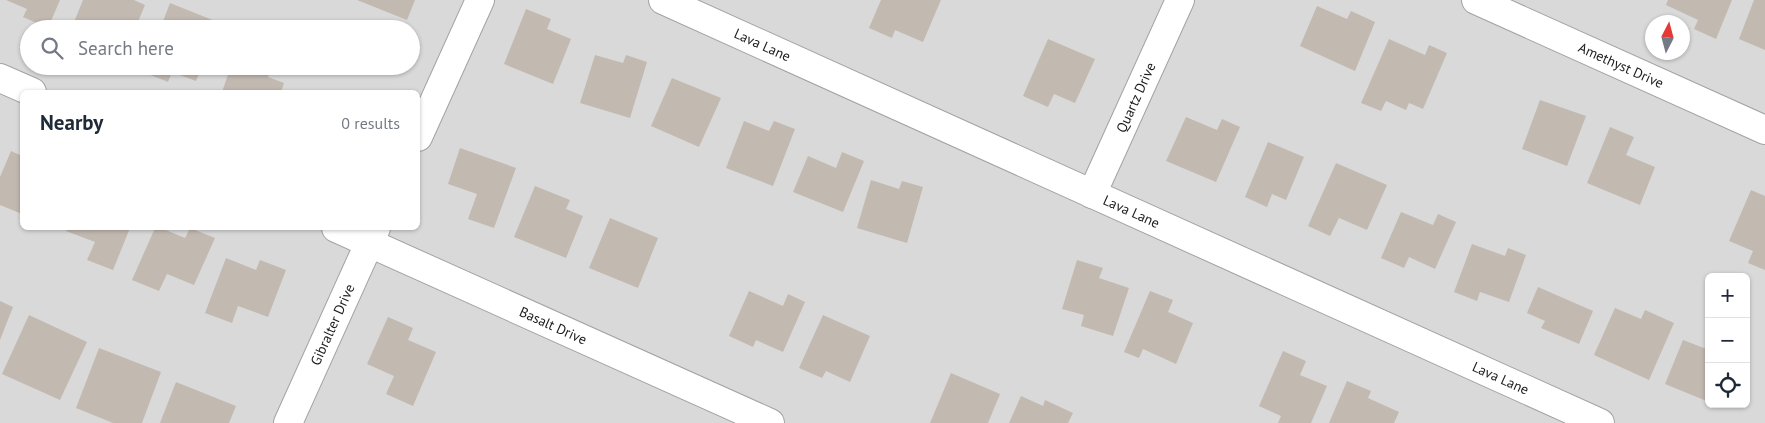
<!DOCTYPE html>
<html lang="en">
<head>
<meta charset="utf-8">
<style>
	body { margin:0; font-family:"PT Sans",sans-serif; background:#f2f2f3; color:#1f2937 }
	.controls { position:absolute; right:15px; bottom:15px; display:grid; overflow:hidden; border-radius:8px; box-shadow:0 1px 4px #0004 }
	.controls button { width:45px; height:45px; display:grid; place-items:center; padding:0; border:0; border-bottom:1px solid #e0e1e3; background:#fff; color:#1f2937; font:25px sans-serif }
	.compass { position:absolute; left:1645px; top:15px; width:45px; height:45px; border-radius:50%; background:#fff; box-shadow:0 1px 4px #0004; rotate:6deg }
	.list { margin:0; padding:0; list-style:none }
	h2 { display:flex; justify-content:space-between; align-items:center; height:65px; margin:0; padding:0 20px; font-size:21px }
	h2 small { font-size:16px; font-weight:400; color:#747a83 }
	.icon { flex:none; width:28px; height:28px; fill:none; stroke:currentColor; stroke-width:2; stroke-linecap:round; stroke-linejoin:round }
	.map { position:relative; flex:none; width:1765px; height:423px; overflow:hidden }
	.search { position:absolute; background:#fff; box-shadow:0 1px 4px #0004; left:20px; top:20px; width:400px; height:55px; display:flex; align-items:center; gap:12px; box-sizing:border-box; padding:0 18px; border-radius:28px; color:#747a83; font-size:19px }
	.panel { position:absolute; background:#fff; box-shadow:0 1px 4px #0004; left:20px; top:90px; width:400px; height:140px; border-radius:8px }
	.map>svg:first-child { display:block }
	.residential { fill:#dad9d9; fill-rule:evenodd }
	.building { fill:#c2b9b1 }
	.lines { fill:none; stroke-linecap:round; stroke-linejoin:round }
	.minor-casing { stroke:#a3a3a3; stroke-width:30 }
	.minor { stroke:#fff; stroke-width:28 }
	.labels { text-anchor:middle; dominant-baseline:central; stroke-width:4; stroke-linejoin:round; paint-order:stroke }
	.street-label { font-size:14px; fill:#1c1c1c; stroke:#fff }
</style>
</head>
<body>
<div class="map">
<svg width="1765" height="423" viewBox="0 0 1765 423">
	<rect width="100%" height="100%" fill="#eeeae2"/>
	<path class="residential" d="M0,0h1765v423h-1765zM1652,22h30v30h-30zM29,29h382v37h-382zM22,92h396v136h-396zM1709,277h37v127h-37z"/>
	<g class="building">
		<path d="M6,0h54l-12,28 -25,-11 4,-8z"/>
		<path d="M83,0h51l11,5 -10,24h-59l-4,-2z"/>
		<path d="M357,0h58l-8,20z"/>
		<path d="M881,0h60l-18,42 -28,-12 -3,8 -23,-10z"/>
		<path d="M1668,0h64l-16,39 -22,-10 4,-9 -32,-15z"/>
		<path d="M1754,0h11v50l-26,-11z"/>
		<path d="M170,3l50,20 -2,6h-58z"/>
		<path d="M1317,6l30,13 4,-8 24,11 -20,49 -55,-25z"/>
		<path d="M526,9l25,10 -4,10 24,10 -18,45 -49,-20z"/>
		<path d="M1048,39l47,20 -20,44 -21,-9 -6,13 -25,-11z"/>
		<path d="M1389,39l36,16 4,-10 18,8 -24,56 -14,-6 -3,7 -20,-9 -5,10 -20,-8z"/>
		<path d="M595,55l28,8 3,-8 21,7 -17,56 -50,-15z"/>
		<path d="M145,66h57l-6,15 -24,-9 -4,10 -25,-10z"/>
		<path d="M231,66h41l-4,11 16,6 -3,9h-59z"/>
		<path d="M672,78l49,20 -22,49 -48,-21z"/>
		<path d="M1540,100l46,16 -19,50 -45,-17z"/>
		<path d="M1186,117l31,13 5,-11 18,8 -24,55 -50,-21z"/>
		<path d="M744,121l25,10 5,-10 21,8 -22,57 -47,-18z"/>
		<path d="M1610,127l24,10 -8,18 29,12 -15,38 -53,-22z"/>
		<path d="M1268,142l36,15 -18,43 -14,-6 -5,13 -22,-10z"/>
		<path d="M460,148l56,20 -22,60 -26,-9 9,-25 -29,-10z"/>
		<path d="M11,151l11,5v58l-22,-9v-28z"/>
		<path d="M842,152l22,9 -21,51 -50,-20 15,-36 28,12z"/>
		<path d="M1336,163l51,22 -20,45 -28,-12 -9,18 -22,-10z"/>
		<path d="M871,180l28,9 3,-8 21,6 -16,56 -50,-15z"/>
		<path d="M535,186l35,14 -4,9 17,7 -17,42 -52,-21z"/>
		<path d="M1751,190l14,6v74l-17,-7 5,-12 -24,-10z"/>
		<path d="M1401,212l32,13 5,-11 18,8 -21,47 -26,-12 -5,11 -23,-10z"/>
		<path d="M610,218l48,20 -20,50 -49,-20z"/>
		<path d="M68,228h62l-17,42 -26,-10 8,-18 -29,-11z"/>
		<path d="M155,228h6l24,10 5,-10 25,10 -21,47 -27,-11 -8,17 -27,-11z"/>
		<path d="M1472,244l33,12 3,-8 18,7 -17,47 -29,-10 -3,9 -23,-9z"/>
		<path d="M226,258l30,12 4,-10 26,10 -18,47 -30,-11 -6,17 -27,-10z"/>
		<path d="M1077,260l26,8 -4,10 30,10 -16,48 -32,-10 3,-11 -22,-6z"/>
		<path d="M1538,287l55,24 -14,33 -38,-16 4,-7 -18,-8z"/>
		<path d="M749,291l34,15 5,-12 17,8 -22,50 -27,-12 -3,7 -24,-11z"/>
		<path d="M1150,291l23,9 -5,12 25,11 -17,41 -33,-15 -4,9 -15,-6z"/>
		<path d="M0,301l13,6 -13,33z"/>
		<path d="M1615,308l26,11 4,-9 29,13 -25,57 -55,-25z"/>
		<path d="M29,315l58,27 -27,58 -58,-26z"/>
		<path d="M823,315l47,21 -20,46 -24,-11 -4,7 -23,-10z"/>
		<path d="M388,317l25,11 -5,12 28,12 -23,54 -27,-12 8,-18 -27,-12z"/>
		<path d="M1683,340l26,10v52l-44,-18z"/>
		<path d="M99,348l62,24 -19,51h-29l-37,-15z"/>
		<path d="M1283,351l23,10 -6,14 27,11 -16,37h-33l3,-7 -22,-10z"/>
		<path d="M951,373l49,21 -12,29h-58z"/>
		<path d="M1347,381l24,10 -3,7 31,14 -5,11h-65z"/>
		<path d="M176,382l60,24 -7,17h-69z"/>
		<path d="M1021,396l22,10 2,-6 28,13 -5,10h-59z"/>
	</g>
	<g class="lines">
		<defs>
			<g id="minor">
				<path id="s1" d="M663,0l937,423"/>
				<path id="s2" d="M1476,0l289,130"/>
				<path d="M0,78l32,14"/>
				<path d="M418,137l62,-137"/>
				<path id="s3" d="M1092,194l88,-194"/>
				<path id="s4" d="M336,228l434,195"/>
				<path id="s5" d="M288,423l88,-195"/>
			</g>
		</defs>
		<use href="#minor" class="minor-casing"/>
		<use href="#minor" class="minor"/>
	</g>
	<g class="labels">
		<g class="street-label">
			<text stroke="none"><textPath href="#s1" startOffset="109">Lava Lane</textPath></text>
			<text stroke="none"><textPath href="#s2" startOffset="159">Amethyst Drive</textPath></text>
			<text stroke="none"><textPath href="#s3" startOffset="106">Quartz Drive</textPath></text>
			<text stroke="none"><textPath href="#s1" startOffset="514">Lava Lane</textPath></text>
			<text stroke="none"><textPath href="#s5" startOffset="108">Gibralter Drive</textPath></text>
			<text stroke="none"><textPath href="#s4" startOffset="238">Basalt Drive</textPath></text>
			<text stroke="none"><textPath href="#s1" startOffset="919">Lava Lane</textPath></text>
		</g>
	</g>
</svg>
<div class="controls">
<button>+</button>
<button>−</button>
<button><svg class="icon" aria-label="locate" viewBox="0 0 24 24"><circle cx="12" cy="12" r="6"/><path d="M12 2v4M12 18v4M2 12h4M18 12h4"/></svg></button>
</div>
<svg class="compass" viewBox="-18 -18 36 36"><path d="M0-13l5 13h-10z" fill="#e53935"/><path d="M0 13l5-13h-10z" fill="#747a83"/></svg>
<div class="search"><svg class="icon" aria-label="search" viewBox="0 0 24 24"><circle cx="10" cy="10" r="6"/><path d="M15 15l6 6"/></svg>Search here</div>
<section class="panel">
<h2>Nearby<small>0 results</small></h2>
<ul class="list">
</ul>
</section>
</div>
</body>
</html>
